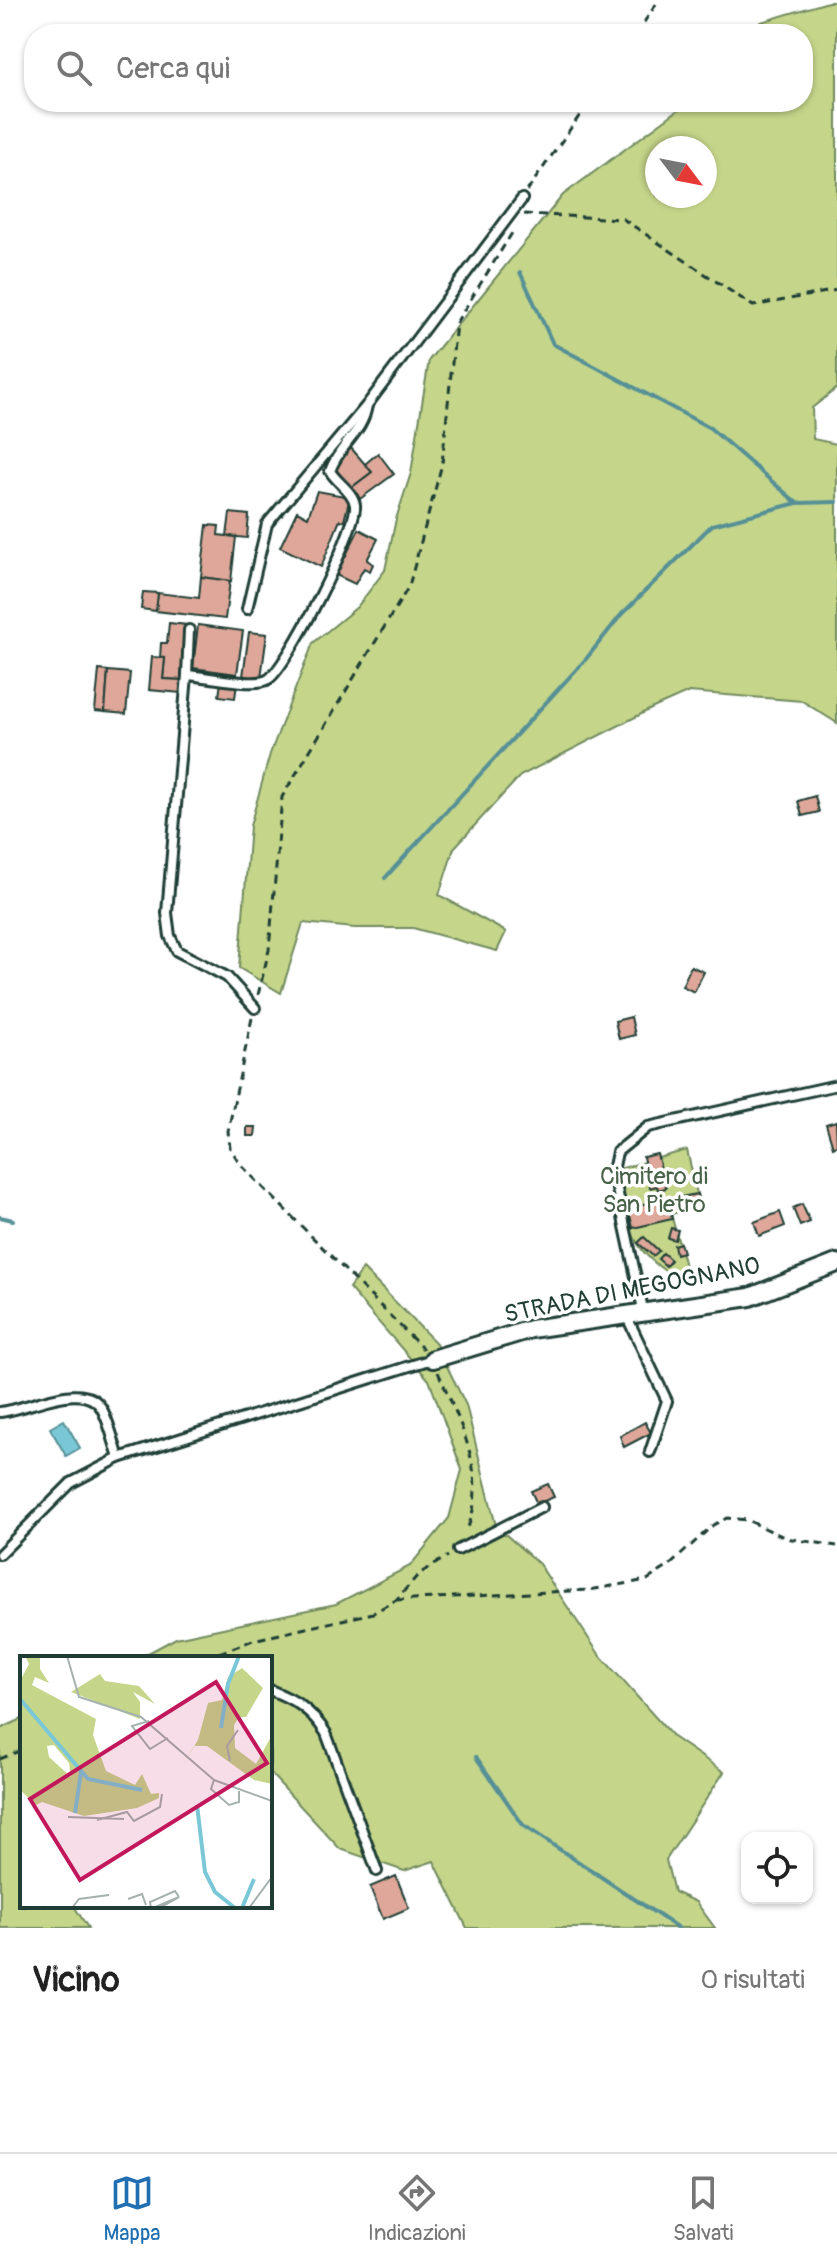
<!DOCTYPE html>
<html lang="it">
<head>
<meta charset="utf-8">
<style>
	body { margin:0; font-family:Pangolin,sans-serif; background:#f6f6f6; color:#222 }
	.controls { position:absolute; right:24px; bottom:24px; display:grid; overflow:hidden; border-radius:16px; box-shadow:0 2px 6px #0004 }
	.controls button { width:72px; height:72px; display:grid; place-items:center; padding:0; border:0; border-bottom:2px solid #e0e0e0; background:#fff; color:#222; font:40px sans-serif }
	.compass { position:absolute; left:645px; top:136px; width:72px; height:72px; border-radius:50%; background:#fff; box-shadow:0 2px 6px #0004; rotate:122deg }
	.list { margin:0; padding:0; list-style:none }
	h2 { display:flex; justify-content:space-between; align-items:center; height:104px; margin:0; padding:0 32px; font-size:34px }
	h2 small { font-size:26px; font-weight:400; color:#767676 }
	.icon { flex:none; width:44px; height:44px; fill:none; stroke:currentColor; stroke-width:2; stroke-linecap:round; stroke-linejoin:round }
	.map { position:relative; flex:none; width:837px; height:1928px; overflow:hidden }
	.search { position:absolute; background:#fff; box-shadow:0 2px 6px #0004; left:24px; right:24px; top:24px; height:88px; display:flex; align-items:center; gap:20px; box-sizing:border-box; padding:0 28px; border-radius:32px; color:#767676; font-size:30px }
	.sheet { height:224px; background:#fff }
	nav { display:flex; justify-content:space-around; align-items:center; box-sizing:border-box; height:112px; border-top:2px solid #e0e0e0; background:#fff; font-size:22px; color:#767676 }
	nav a { display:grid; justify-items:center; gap:4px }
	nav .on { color:#1f6fb2 }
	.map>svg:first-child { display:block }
	.green { fill:#c5d68a; stroke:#728a5f; stroke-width:2; fill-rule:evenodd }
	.water { fill:#7ac8d7; stroke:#569096; stroke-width:2 }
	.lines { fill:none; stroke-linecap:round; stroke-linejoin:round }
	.stream { stroke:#569096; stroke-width:4 }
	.building { fill:#dfa799; stroke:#1f3d34; stroke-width:2 }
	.service-casing { stroke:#1f3d34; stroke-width:14 }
	.minor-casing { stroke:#1f3d34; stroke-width:22 }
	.path { stroke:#1f3d34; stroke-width:3; stroke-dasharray:8 6; stroke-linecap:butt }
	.service { stroke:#fff; stroke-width:8 }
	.minor { stroke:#fff; stroke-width:16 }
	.labels { text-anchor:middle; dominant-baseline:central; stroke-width:7; stroke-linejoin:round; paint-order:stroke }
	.park-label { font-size:24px; fill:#48634a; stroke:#fff }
	.street-label { font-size:24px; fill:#1f3d34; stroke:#fff }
	.inset-river { fill:none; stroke:#7ac8d7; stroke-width:4 }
	.inset-road { fill:none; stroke:#a5b1ae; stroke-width:2 }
	.view { fill:#c2185b; fill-opacity:0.15; stroke:#c2185b; stroke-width:4 }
	.inset-edge { fill:none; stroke:#1f3d34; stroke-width:4 }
</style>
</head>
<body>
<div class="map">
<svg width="837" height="1928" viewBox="0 0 837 1928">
	<rect width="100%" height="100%" fill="#fff"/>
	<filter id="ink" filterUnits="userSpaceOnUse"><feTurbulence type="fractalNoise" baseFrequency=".0125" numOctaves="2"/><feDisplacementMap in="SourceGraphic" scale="16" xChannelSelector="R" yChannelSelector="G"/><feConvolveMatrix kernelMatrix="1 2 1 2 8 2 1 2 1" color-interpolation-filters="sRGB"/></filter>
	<g filter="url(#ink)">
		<g class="green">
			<path d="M828,2h9v386l-25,20 1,31 24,5v279l-35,-22 -113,-9 -36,16 -133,68 -66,72 -15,47 67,37 -9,19 -84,-23h-58l-52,-5 -22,70 -42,-25 11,-142 20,-72 43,-111 44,-36 28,-37 11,-51 15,-46 18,-113 134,-165 126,-93h114v-68h-52l10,-12zM705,148v48h-48v-48z"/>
			<path d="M687,1150l13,57 -29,7 17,63 -7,4c-56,-32 -51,-54 -62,-112z"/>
			<path d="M363,1269l72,73 31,63 30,121 43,38 60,90 74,83 51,35 -58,88 8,32 22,10 19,26h-248l-33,-67 -30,10 -64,-22 -70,-76v-115h-131l37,-20 160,-34 74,-38 39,-48 13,-48 -33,-90 -80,-92z"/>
			<path d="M22,1719v187h52l14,22h-88v-199z"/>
		</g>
		<path class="water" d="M64,1420l16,28 -14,8 -16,-28z"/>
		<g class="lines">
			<g class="stream">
				<path d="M520,272l33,72 157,84 87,75"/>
				<path d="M385,878l201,-219 35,-44 91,-90 85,-22 40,-1"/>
				<path d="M0,1217l13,3"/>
				<path d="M476,1757l47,68 155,103"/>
			</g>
		</g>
		<g class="building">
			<path d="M351,448l21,24 -21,16 -16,-20z"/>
			<path d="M378,453l16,21 -34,25 -9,-11 21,-16 -7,-8z"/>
			<path d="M317,491l33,6 -6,24 -4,-1 -19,47 -41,-20 17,-36 11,6z"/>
			<path d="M230,513l19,2 -2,23 -20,-2z"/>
			<path d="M207,525l12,1 -1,9 18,2 -5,44 -30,-4z"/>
			<path d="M359,529l19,10 -11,21 6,4 -3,7 -6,-3 -9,16 -19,-9z"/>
			<path d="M201,577l29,4 -5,38 -69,-8 2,-18 41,5z"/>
			<path d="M143,592l15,1 -2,18 -15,-2z"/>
			<path d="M169,623l18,2 -5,55 -19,-1 2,-21h-5l1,-15h6z"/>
			<path d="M198,625l45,6 -6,43 -44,-6z"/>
			<path d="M249,632l18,2 -6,44 -18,-2z"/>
			<path d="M152,657l13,1 -2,21 19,1 -1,13 -32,-3z"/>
			<path d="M99,670l9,1 -3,41 -10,-1z"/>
			<path d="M108,671l22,2 -4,41 -21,-2z"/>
			<path d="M221,682l16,2 -2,14 -16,-2z"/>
			<path d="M815,796l4,16 -17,4 -4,-15z"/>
			<path d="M691,966l13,6 -10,20 -12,-6z"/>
			<path d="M631,1017l4,18 -16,4 -4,-18z"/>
			<path d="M836,1121l1,24 -4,2 -7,-23z"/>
			<path d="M247,1127h9l-1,9h-8z"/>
			<path d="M657,1154l9,34 -8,2 -1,-4 -7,2 -7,-31z"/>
			<path d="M697,1194l2,9 -29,7 2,9 -39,9 -5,-21z"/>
			<path d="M802,1204l8,18 -10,4 -7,-18z"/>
			<path d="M780,1212l5,14 -26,10 -5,-14z"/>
			<path d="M671,1228l7,2 -3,10 -7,-2z"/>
			<path d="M644,1237l15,14 -6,5 -15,-13z"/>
			<path d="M680,1243l3,9 -7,2 -2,-9z"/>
			<path d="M663,1253l8,7 -5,6 -8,-7z"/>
			<path d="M686,1266l2,12 -7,1 -2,-11z"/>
			<path d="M645,1422l6,11 -27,14 -4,-11z"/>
			<path d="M548,1484l6,13 -17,7 -6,-13z"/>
			<path d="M396,1876l13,32 -26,11 -13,-32z"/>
		</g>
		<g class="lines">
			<defs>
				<g id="service">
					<path d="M247,609l20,-85 100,-119 155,-206"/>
					<path d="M187,675l2,-45"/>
					<path d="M255,1008l-28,-31 -50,-26 -7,-15 -3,-23 20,-238c18,1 66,12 80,5 19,-9 91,-152 88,-175 -2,-14 -18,-22 -25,-34 9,-26 33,-38 37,-66"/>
					<path d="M644,1314l-31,-143 4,-19 31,-25 189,-42"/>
					<path d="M627,1317l40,84 -17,51"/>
					<path d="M0,1412c28,-2 87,-36 103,-1 7,14 11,32 16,47"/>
					<path d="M458,1550l84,-43"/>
					<path d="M0,1554l71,-71 48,-25 313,-99"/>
					<path d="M270,1690c26,10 41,20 56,43l51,138"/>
				</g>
				<path id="minor" d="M433,1359l98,-30 219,-32 87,-34"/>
			</defs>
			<use href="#service" class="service-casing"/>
			<use href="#minor" class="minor-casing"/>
			<g class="path">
				<path d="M636,34l23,-34"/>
				<path d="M527,191l62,-89"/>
				<path d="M524,214l99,5 130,87 84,-16"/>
				<path d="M258,995l11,-45 13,-153 127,-211 33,-122 14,-141 56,-90"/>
				<path d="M252,1018l-24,113 2,17 11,17 182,184"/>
				<path d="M438,1372c22,50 52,107 28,160"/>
				<path d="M396,1600l193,-10 58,-10 22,-14 44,-41 14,-7 20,2 39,18 51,8"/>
				<path d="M206,1658l47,-18 120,-27 23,-13 23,-26 29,-18"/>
				<path d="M0,1759l22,-9"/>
			</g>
			<use href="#service" class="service"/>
			<use href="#minor" class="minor"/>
		</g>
	</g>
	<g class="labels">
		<g class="park-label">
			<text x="654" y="1176">Cimitero di<tspan x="654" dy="28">San Pietro</tspan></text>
		</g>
		<g class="street-label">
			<text transform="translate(632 1290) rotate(-11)">STRADA DI MEGOGNANO</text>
		</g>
	</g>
	<g transform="translate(20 1656)">
		<rect width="252" height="252" fill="#fff"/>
		<path d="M5,0h15v13l9,14 -14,-6 -3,8 64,34 -3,16 13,36 29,14 7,-11 9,20 8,-1v5l-22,10 -53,8 -42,-14 -6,3 -16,-15v-109l9,-17zM34,89l15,18 2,14 -22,-20 -2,-11zM222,12l21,20 -17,29h-7l-5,8 1,23 21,16 16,-29v49l-18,-4 -47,-34h-13l-13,22 17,-28 10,-37 14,-3 6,-23zM80,18l5,7 34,5 16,18 -22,-12 7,10v17l-69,-27z" fill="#c5d68a" fill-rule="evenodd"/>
		<path class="inset-river" d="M0,43l68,80 54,11M201,72l7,-44 11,-28M177,149l8,67 10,20 20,16M55,157l6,-41M222,252l12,-29"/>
		<path class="inset-road" d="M47,0l12,41 62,20 73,63 58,21M129,65l-17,5 18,23 18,-11M210,105l-3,-15 11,-16M194,124l-3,9 18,16 10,-3v-11M48,161l56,2M77,164l30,-8 7,9 26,-14 2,-13M108,243l14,-5 4,11M52,252l7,-9 30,-4M131,252l-1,-6 25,-11 4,6M133,252l26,-11 -20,11M229,252l23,-31"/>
		<path class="view" d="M196,26l51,81 -187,117 -50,-81z"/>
		<rect width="252" height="252" class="inset-edge"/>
	</g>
</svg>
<div class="controls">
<button><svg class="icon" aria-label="locate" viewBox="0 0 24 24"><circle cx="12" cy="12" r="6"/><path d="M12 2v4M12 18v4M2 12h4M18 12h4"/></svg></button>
</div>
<svg class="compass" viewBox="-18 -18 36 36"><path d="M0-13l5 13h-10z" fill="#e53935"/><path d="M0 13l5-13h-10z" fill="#767676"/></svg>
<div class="search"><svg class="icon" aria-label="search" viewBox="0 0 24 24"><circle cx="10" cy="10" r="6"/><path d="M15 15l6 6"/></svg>Cerca qui</div>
</div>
<section class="sheet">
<h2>Vicino<small>0 risultati</small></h2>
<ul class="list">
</ul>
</section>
<nav>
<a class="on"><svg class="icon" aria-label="map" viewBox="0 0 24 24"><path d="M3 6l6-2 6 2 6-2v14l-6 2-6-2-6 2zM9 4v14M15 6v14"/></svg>Mappa</a>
<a><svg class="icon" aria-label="directions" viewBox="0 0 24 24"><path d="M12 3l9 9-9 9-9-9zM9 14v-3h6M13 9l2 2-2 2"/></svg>Indicazioni</a>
<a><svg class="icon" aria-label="saved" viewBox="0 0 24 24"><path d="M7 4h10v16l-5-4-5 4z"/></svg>Salvati</a>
</nav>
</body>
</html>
